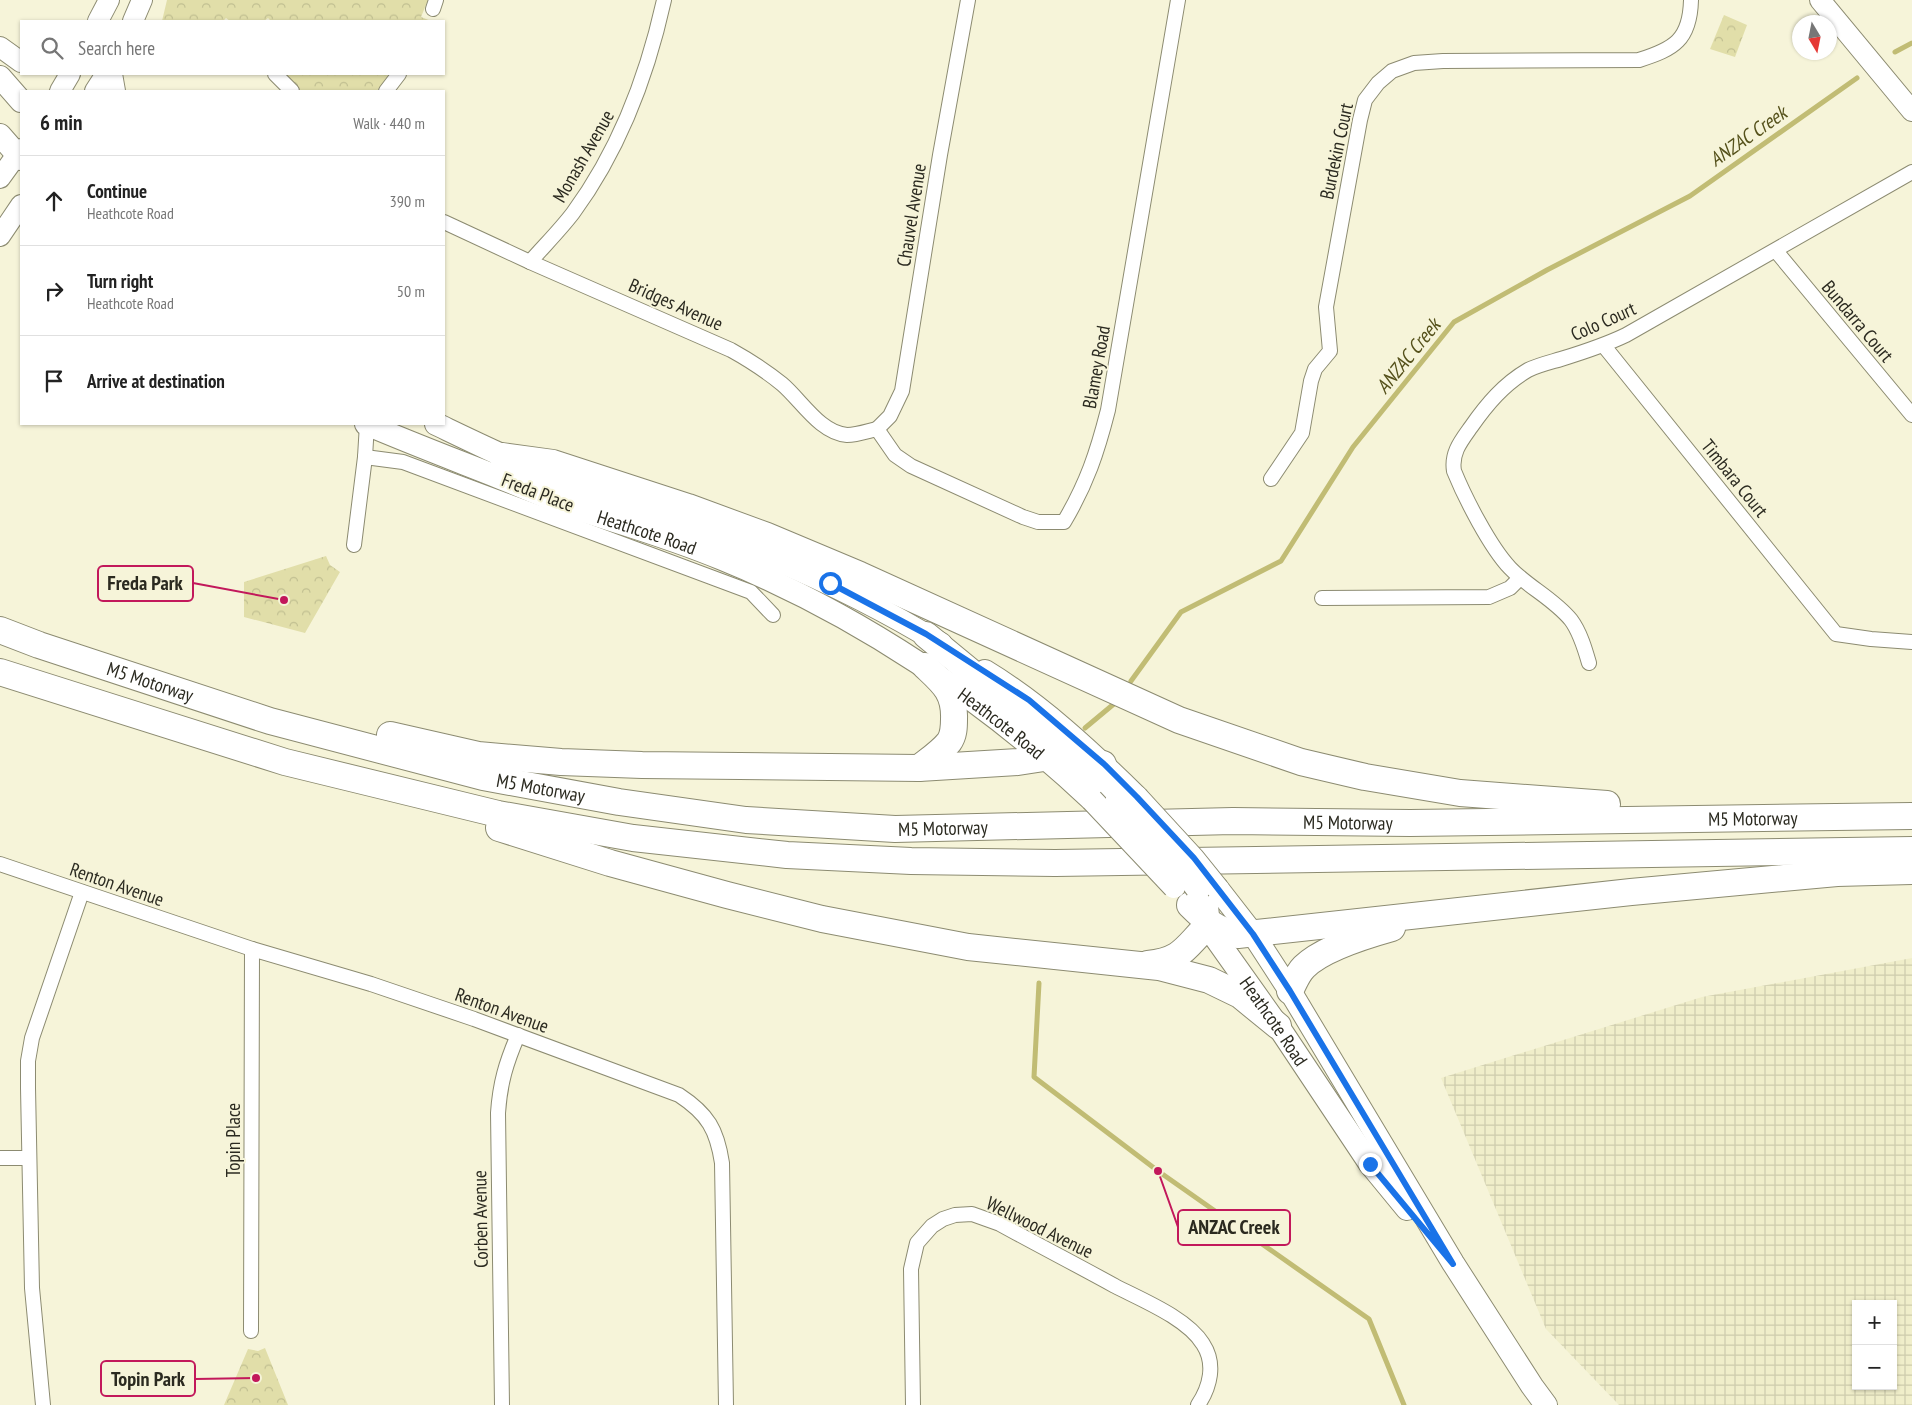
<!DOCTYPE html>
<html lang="en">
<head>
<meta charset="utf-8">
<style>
	body { margin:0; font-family:"PT Sans Narrow",sans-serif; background:#f6f6f6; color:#222 }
	.controls { position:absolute; right:15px; bottom:15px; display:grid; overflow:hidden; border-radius:0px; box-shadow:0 1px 4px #0004 }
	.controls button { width:45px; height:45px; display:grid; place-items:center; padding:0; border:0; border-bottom:1px solid #e0e0e0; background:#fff; color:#222; font:25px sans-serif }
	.compass { position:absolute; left:1792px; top:15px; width:45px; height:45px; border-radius:50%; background:#fff; box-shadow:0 1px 4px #0004; rotate:170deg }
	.stop { position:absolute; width:15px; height:15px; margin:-11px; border:4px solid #1a73e8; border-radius:50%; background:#fff }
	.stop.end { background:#1a73e8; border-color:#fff; box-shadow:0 1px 5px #0008 }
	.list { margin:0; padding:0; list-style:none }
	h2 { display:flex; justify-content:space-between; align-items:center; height:65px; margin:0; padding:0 20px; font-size:21px }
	h2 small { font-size:16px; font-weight:400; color:#767676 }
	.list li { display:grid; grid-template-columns:32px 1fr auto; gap:15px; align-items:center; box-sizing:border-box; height:90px; padding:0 20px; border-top:1px solid #e0e0e0 }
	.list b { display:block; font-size:19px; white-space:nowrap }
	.list p { margin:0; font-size:16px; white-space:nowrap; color:#767676 }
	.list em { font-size:16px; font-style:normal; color:#767676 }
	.icon { flex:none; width:28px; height:28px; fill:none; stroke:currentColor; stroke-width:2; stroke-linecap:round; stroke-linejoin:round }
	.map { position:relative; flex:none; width:1912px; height:1405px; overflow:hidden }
	.search { position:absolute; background:#fff; box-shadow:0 1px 4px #0004; left:20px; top:20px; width:425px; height:55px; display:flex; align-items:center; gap:12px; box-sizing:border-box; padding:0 18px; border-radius:0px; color:#767676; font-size:19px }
	.panel { position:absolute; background:#fff; box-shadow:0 1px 4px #0004; left:20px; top:90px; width:425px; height:335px; border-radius:0px }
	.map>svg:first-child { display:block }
	.industrial { fill:url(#industrial-grid); fill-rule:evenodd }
	.park { fill:url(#park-crowns) }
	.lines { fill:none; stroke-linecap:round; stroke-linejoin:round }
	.stream { stroke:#c1bc74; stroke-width:5 }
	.street-casing { stroke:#8c8b71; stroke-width:16 }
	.secondary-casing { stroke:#8c8b71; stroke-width:22 }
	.primary-casing { stroke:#8c8b71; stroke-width:24 }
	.highway-casing { stroke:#8c8b71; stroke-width:28 }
	.street { stroke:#fff; stroke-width:14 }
	.secondary { stroke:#fff; stroke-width:20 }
	.primary { stroke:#fff; stroke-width:22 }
	.highway { stroke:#fff; stroke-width:26 }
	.primary-bridge-casing { stroke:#8c8b71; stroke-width:24; stroke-linecap:butt }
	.highway-bridge-casing { stroke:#8c8b71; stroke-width:28; stroke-linecap:butt }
	.primary-bridge { stroke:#fff; stroke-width:22 }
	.highway-bridge { stroke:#fff; stroke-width:26 }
	.route { stroke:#1a73e8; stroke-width:6 }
	.labels { text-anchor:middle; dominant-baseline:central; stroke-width:4; stroke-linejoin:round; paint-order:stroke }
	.street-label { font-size:19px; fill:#2b2a20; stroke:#f6f4d9 }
	.water-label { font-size:20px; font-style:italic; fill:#55511b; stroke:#f6f4d9 }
	.leader { fill:none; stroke:#c2185b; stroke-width:2 }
	.callout-dot { fill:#c2185b; stroke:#f6f4d9; stroke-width:2 }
	.callout { fill:#f6f4d9; stroke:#c2185b; stroke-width:2 }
	.callout-label { font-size:20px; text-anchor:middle; font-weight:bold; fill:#2b2a20 }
</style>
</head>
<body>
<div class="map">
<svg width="1912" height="1405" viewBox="0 0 1912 1405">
	<defs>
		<pattern id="industrial-grid" width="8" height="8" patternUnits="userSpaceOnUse" patternTransform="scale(1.25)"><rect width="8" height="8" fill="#f0eeca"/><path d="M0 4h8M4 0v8" fill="none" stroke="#ceccad"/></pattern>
		<pattern id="park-crowns" width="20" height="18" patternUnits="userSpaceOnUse" patternTransform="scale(1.25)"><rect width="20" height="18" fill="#e1dea9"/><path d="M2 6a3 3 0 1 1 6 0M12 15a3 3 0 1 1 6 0" fill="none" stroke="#c1bf91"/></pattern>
	</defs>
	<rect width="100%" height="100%" fill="#f6f4d9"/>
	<path class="industrial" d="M1912,958v447h-293l-73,-76 -105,-251 261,-81zM1856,1304h37v82h-37z"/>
	<g class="park">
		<path d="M167,0h261l-7,17 10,4h-160l-3,-3 -4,3h-34l-4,-3 -3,3h-61z"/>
		<path d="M1724,15l23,10 -12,32 -25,-8z"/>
		<path d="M282,74h107l-12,17h-78z"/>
		<path d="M326,556l4,9 10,7 -35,61 -61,-16v-35z"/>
		<path d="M265,1348l23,57h-64l24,-56 10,2z"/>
	</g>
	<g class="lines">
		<g class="stream">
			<path d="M1895,52l17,-9"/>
			<path d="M1131,681l50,-69 100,-51 72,-114 101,-125 93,-52 143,-74 167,-118"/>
			<path d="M1085,728l30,-25"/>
			<path d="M1039,983l-5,94 124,94 211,148 35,86"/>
		</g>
		<defs>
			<g id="street">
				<path d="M433,9l3,-9"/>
				<path d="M275,74l17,17"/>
				<path d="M386,91l13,-17"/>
				<path d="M444,222l86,40 201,88c18,10 35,21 51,34 19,16 38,49 65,51 10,0 21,-4 30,-6"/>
				<path d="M1776,251l136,164"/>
				<path d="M530,262c14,-16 30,-32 43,-49 47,-64 74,-136 91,-213"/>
				<path d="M1604,346l232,288 35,5 41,3"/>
				<path d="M877,429l18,26 16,11 112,51 15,5h26c23,-39 33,-69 44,-112l70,-410"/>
				<path d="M877,429l13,-13 12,-25 38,-236 28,-155"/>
				<path d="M365,457l38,5 348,130 22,23"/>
				<path d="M1271,479l31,-46 9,-52 4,-12 15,-18 -4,-44 34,-187 5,-20 13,-17 14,-12 22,-8 29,-2 196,-1c35,-11 51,-20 52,-60"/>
				<path d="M354,545l11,-88 2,-33"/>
				<path d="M1322,598l167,-1 21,-9 10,-10"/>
				<path d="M1589,663c-4,-14 -9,-31 -18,-43 -17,-21 -43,-33 -61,-52 -20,-21 -45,-70 -56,-97 -3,-18 7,-30 17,-44 16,-23 33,-43 57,-57 10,-5 23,-8 33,-11 23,-7 44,-14 65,-24l286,-163"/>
				<path d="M0,864l252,85 119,35 103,35 205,76c29,19 38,35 43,68l4,242"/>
				<path d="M0,1158h28"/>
				<path d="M251,1331l1,-382"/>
				<path d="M43,1405l-11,-117 -4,-200v-27l4,-23 50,-146"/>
				<path d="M502,1405l-4,-292c2,-30 8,-50 20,-78"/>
				<path d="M913,1405l-2,-136 6,-26 15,-17 11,-7 12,-4 17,-1 28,10c38,21 77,41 115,62 27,14 72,32 88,58 13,20 7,43 -5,61"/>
			</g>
			<g id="secondary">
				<path d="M1820,0l92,111"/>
				<path d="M98,21l11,-21"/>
				<path d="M133,21l9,-21"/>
				<path d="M0,47l21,15"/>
				<path d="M60,91l10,-17"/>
				<path d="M95,91l11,-17"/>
				<path d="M0,178l21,-29"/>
				<path d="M0,236l21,-31"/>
			</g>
			<g id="primary">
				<path d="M111,74l3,17"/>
				<path d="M0,77l21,24"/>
				<path d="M0,135l21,24"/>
				<path id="s1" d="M366,424c42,18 84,34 127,51 28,11 56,24 84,34 49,16 98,30 145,50 135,55 264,141 370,241"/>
				<path d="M436,424c48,23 95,46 145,65 63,24 128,44 191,69 59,25 115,53 169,86"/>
				<path d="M985,671c56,34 105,80 152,126"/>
				<path d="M1218,889l35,45 37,57 163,272 79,123 14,19"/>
				<path id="s2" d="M1202,919l76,107 92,138 37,45"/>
			</g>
			<g id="highway">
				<path d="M502,456l51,7 135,44 79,29 93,39 319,145 122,42 64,15 95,16 147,11"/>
				<path id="s3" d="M0,630l39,15 231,76 213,56 136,25 127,18 149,9 338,-8 177,2 502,-7"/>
				<path d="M926,635l125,103 68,61"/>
				<path d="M0,672l285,90 213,52 135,24 154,17 124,6 144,2 857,-13"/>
				<path d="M390,735l88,20 83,7 81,3 277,3 99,-6 26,-4 29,-2 30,8"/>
				<path d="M919,768c10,-8 22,-16 30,-26 5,-7 5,-15 5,-23 1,-27 -11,-36 -29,-53"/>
				<path d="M499,828l111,35 117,32 95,24 146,28 191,20 50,13 31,15 38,31"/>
				<path d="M1190,905c14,14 27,26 48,30l393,-43 206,-19 75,-2"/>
				<path d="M1148,964c34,-4 36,-15 59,-38l-2,-20"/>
				<path d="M1290,991c4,-8 7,-17 14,-24 18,-18 63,-32 88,-39"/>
			</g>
		</defs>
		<use href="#street" class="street-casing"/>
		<use href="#secondary" class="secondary-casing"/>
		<use href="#primary" class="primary-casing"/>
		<use href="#highway" class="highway-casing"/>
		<use href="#street" class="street"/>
		<use href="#secondary" class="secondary"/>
		<use href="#primary" class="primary"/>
		<use href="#highway" class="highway"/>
		<defs>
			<g id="primary-bridge">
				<path d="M1137,797l56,61 25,31"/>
				<path d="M1092,800l82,87"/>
			</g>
			<path id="highway-bridge" d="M1119,799l64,68 15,20"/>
		</defs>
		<use href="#primary-bridge" class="primary-bridge-casing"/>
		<use href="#highway-bridge" class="highway-bridge-casing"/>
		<use href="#primary-bridge" class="primary-bridge"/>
		<use href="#highway-bridge" class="highway-bridge"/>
	</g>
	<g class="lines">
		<path class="route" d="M830,583l96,51 103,66 75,64 33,33 57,61 59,76 37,57 163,273 -83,-100"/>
	</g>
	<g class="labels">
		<g class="street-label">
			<text transform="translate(1336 151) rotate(-78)">Burdekin Court</text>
			<text transform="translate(583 156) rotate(-60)">Monash Avenue</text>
			<text transform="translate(911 215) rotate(-81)">Chauvel Avenue</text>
			<text transform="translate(676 304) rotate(24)">Bridges Avenue</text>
			<text transform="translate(1603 321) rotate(-24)">Colo Court</text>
			<text transform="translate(1858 321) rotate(50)">Bundarra Court</text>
			<text transform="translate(1096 367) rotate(-80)">Blamey Road</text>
			<text transform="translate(1735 478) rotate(51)">Timbara Court</text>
			<text transform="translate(538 492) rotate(21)">Freda Place</text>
			<text stroke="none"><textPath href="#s1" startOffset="301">Heathcote Road</textPath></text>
			<text stroke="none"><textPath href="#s3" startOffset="159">M5 Motorway</textPath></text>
			<text stroke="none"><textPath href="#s1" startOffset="706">Heathcote Road</textPath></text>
			<text stroke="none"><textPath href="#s3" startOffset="564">M5 Motorway</textPath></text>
			<text stroke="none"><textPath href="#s3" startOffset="1779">M5 Motorway</textPath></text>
			<text stroke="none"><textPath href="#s3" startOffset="1374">M5 Motorway</textPath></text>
			<text stroke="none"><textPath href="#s3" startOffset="969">M5 Motorway</textPath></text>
			<text transform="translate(117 884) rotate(19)">Renton Avenue</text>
			<text transform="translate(502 1010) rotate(20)">Renton Avenue</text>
			<text stroke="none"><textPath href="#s2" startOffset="125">Heathcote Road</textPath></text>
			<text transform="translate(233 1140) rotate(-90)">Topin Place</text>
			<text transform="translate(480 1219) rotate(-91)">Corben Avenue</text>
			<text transform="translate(1040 1227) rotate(26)">Wellwood Avenue</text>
		</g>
		<g class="water-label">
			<text transform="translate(1748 136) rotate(-35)">ANZAC Creek</text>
			<text transform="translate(1408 356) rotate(-51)">ANZAC Creek</text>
		</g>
	</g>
	<path class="leader" d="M284 600L193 583M1158 1171L1178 1227M256 1378L195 1379"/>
	<g class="callout-dot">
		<circle cx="284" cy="600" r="5"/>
		<circle cx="1158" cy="1171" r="5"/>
		<circle cx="256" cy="1378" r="5"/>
	</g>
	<g class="callout">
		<rect x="98" y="566" width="95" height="35" rx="5"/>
		<rect x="1178" y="1210" width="112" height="35" rx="5"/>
		<rect x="101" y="1361" width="94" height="35" rx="5"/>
	</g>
	<g class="callout-label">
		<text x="145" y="590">Freda Park</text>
		<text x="1234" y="1234">ANZAC Creek</text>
		<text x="148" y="1386">Topin Park</text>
	</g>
</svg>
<div class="controls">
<button>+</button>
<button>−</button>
</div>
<svg class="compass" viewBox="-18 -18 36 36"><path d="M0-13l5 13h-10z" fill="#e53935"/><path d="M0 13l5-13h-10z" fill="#767676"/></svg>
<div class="stop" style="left:830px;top:583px"></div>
<div class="stop end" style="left:1370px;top:1164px"></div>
<div class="search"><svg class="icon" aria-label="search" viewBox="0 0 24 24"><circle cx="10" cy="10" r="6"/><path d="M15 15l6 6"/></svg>Search here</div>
<section class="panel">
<h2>6 min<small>Walk · 440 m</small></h2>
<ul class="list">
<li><svg class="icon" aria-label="ahead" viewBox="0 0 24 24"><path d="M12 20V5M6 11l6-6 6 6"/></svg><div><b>Continue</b><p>Heathcote Road</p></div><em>390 m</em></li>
<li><svg class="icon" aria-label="right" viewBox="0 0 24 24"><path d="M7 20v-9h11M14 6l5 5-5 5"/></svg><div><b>Turn right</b><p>Heathcote Road</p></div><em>50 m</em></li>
<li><svg class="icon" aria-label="arrive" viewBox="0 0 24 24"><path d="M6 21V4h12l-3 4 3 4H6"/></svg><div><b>Arrive at destination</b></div></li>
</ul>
</section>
</div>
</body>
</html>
